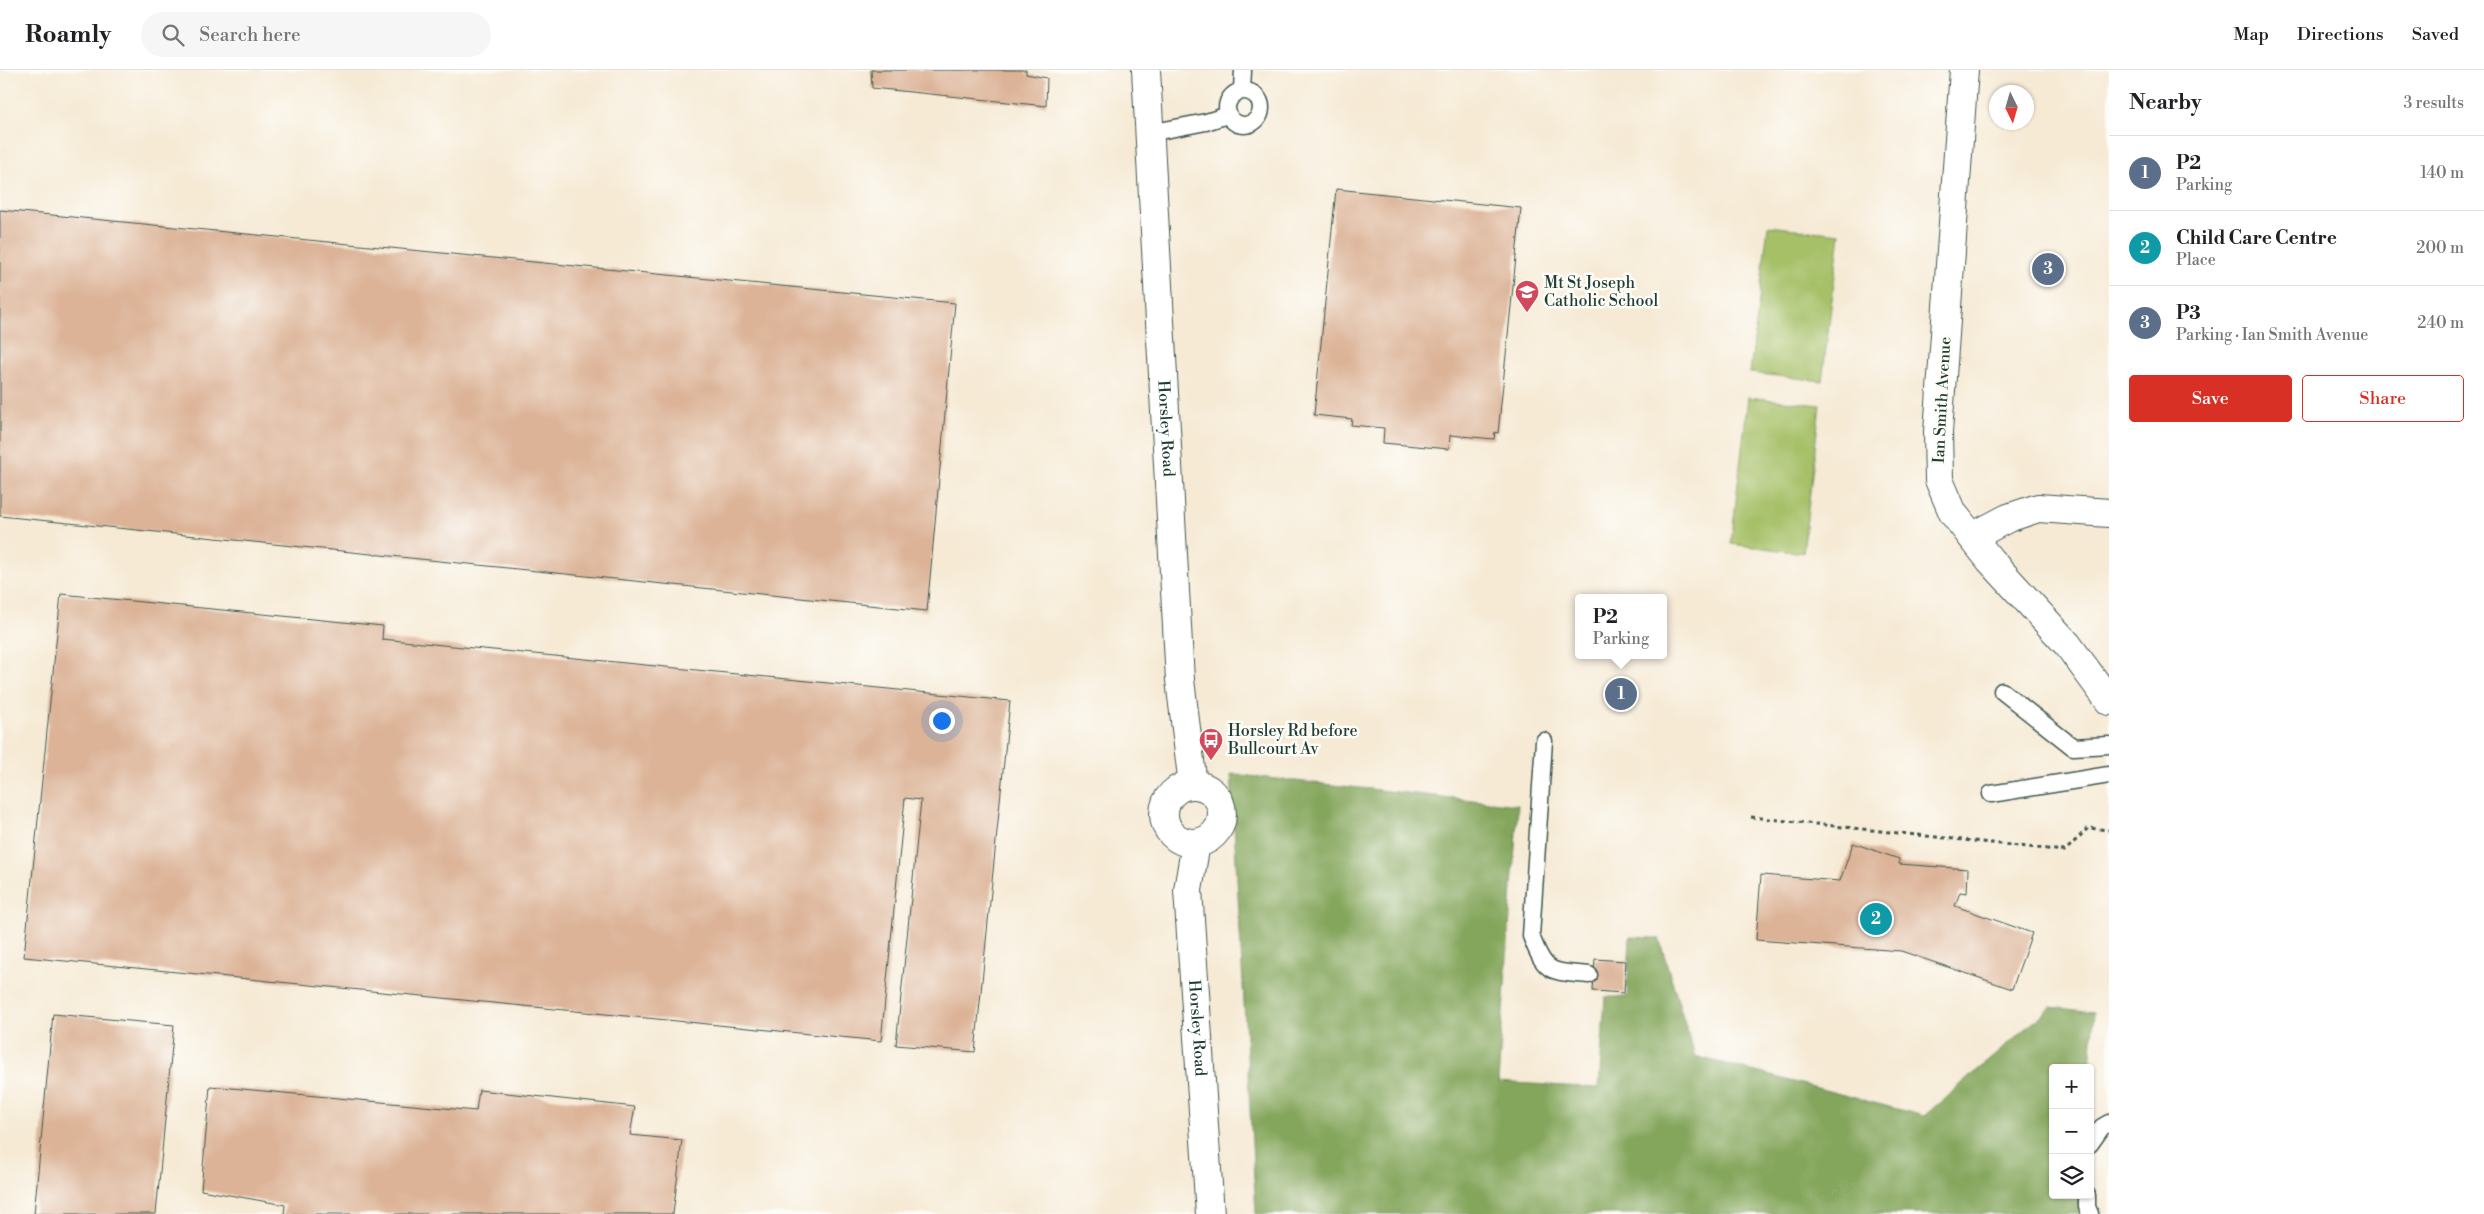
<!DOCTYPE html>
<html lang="en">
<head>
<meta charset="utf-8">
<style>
	body { margin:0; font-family:"Libre Bodoni",serif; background:#f6f6f6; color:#202124 }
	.controls { position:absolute; right:15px; bottom:15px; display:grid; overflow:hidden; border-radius:5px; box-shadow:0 1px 4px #0004 }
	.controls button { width:45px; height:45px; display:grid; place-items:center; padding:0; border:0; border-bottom:1px solid #e0e0e0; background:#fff; color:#202124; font:25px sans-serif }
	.compass { position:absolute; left:1989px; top:15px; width:45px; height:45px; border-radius:50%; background:#fff; box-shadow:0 1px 4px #0004; rotate:175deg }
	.you { position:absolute; left:941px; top:650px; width:18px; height:18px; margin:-12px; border:4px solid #fff; border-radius:50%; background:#1a73e8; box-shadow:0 0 0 8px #1a73e833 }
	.badge { display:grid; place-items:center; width:32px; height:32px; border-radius:50%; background:#d93025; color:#fff; font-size:16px; font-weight:700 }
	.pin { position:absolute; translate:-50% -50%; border:2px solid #fff; box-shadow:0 1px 5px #0006 }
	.popup { position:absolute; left:1575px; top:524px; width:92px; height:65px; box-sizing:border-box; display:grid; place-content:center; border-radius:5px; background:#fff; filter:drop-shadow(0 1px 4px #0005); font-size:16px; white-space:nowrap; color:#757577 }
	.popup b { font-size:19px; color:#202124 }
	.popup::after { content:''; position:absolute; left:50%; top:100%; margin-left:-10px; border:10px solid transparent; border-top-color:#fff }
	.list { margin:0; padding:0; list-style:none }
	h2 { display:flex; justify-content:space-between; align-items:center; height:65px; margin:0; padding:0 20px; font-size:21px }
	h2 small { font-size:16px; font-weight:400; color:#757577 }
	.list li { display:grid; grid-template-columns:32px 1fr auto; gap:15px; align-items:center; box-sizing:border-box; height:75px; padding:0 20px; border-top:1px solid #e0e0e0 }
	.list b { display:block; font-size:19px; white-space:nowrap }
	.list p { margin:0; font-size:16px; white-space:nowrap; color:#757577 }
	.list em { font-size:16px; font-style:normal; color:#757577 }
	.actions { display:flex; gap:10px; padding:15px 20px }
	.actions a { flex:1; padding:11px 0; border:1px solid #d93025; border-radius:5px; text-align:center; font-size:18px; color:#d93025 }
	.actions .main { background:#d93025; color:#fff }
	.icon { flex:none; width:28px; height:28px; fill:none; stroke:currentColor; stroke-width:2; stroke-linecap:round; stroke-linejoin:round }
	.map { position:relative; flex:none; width:2109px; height:1144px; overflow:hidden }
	header { display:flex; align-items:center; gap:30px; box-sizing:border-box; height:70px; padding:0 25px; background:#fff; border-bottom:1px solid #e0e0e0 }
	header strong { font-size:24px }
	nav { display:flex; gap:28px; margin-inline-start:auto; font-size:18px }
	.search { width:350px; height:45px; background:#f6f6f6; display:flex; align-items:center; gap:12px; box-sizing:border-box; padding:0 18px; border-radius:28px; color:#757577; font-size:19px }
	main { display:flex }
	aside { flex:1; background:#fff }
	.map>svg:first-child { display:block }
	.green { fill:#a6c067; stroke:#627e4e }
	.forest { fill:#84a65c; stroke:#527248 }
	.building { fill:#dcb397 }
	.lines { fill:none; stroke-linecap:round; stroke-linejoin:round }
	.lane-casing { stroke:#3f574c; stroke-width:19 }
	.street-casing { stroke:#3f574c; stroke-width:30 }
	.secondary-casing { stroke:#3f574c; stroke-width:30 }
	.path { stroke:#3f574c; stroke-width:3; stroke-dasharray:4 4; stroke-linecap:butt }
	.lane { stroke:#fff; stroke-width:16 }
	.street { stroke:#fff; stroke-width:28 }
	.secondary { stroke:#fff; stroke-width:28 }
	.labels { text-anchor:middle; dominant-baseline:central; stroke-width:5; stroke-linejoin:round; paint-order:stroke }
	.poi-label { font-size:16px; fill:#1f3d34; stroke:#fdfcf7; text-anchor:start }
	.street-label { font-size:16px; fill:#1f3d34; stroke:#fdfcf7 }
</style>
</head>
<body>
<header>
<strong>Roamly</strong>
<div class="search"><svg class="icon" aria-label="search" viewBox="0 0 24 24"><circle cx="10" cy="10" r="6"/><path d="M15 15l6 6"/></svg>Search here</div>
<nav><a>Map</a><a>Directions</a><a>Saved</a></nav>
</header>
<main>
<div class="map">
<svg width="2109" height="1144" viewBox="0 0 2109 1144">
	<rect width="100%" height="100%" fill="#fdfcf7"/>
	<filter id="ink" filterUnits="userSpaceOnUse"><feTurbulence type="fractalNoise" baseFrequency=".02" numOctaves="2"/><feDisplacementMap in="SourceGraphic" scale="10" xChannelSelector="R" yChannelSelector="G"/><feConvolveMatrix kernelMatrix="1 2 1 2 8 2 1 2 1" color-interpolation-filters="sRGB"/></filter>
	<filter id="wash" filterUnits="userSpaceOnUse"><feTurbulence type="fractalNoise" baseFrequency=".0096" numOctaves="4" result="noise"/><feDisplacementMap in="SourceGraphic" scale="20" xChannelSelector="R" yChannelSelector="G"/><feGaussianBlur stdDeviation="1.12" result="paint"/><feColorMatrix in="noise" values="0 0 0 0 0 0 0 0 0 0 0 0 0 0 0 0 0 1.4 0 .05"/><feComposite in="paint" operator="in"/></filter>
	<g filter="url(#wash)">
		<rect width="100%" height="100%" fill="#f6ead5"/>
		<g class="green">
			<path d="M1768,156l72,8 -18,147 -72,-8z"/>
			<path d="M1748,327l72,8 -17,148 -72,-9z"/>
		</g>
		<path class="forest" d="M1231,704l287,31 -20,277 101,6 6,-91h22l3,-60 29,1 36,118 229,60 127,-109 43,5 -4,57 -37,-1v127h28l-1,19h-824z"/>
		<g id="blocks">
			<g class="building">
				<path d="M871,0h155v4l21,4 -1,28 -174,-18z"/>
				<path d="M1336,119l185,19 -23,225 -3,-1 -1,7 -44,-4 -1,14 -66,-6 1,-15 -33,-3 1,-6 -38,-4z"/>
				<path d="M0,140l955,93 -28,308 -927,-95z"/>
				<path d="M61,524l322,32 -1,13 628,62 -35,351 -79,-7 25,-245 -16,-2 -24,243 -857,-84z"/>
				<path d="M1853,773l46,16v5l69,5 -1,24 -7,-1 -5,14 77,27 -20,56 -111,-38 -145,-11 5,-65 79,6z"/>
				<path d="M1595,889l31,2 -2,32 -31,-2z"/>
				<path d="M53,944l121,11 -18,189h-122z"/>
				<path d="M210,1016l266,25 3,-21 156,17 -5,28 52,5 -9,74h-389l1,-9 -84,-15z"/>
			</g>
		</g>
	</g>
	<g filter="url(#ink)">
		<use href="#blocks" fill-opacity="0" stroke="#3f574c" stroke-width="1"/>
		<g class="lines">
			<defs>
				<g id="lane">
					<path d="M1242,20l1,-20"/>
					<circle cx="1244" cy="38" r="17"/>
					<path d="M1149,63l57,-11 22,-7"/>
					<path d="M2002,621l71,56 36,-2"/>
					<path d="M1544,671l-13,195c15,39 19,35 58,39"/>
					<path d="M1991,724l118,-19"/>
					<path d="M2090,1074l12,-17 7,-4"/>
					<path d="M2087,1125v12l3,7"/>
				</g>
				<g id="street">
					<path d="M1964,0l-26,362 1,48 14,33 37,47 78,85 41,56"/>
					<path d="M1972,467l36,-19 30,-10 71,5"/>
				</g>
				<g id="secondary">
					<path id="s1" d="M1146,0l34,610 13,105"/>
					<circle cx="1193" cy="744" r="29"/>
					<path id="s2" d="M1196,773l-8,47 22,324"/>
				</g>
			</defs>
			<use href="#lane" class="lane-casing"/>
			<use href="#street" class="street-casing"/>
			<use href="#secondary" class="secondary-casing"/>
			<path class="path" d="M1751,747l314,34 23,-23 21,2"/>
			<use href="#lane" class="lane"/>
			<use href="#street" class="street"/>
			<use href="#secondary" class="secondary"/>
		</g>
	</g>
	<defs>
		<symbol id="school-pin" viewBox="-11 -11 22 30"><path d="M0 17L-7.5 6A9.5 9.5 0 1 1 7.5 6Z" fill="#d1495b" stroke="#fdfcf7"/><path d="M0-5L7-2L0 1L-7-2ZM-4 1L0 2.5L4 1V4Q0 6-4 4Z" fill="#fff"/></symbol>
		<symbol id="bus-pin" viewBox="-11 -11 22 30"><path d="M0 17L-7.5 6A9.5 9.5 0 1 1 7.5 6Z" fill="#d1495b" stroke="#fdfcf7"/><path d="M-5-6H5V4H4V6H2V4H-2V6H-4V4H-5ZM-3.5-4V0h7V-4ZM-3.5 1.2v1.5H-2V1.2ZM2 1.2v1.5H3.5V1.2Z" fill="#fff"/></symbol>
	</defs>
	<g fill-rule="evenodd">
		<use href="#school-pin" x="1513" y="208" width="28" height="38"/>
		<use href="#bus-pin" x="1197" y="656" width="28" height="38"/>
	</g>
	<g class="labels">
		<g class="poi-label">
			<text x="1544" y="213">Mt St Joseph<tspan x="1544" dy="18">Catholic School</tspan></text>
			<text x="1228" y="661">Horsley Rd before<tspan x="1228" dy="18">Bullcourt Av</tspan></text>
		</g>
		<g class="street-label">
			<text transform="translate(1942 330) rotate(-87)">Ian Smith Avenue</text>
			<text stroke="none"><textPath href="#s1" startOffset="359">Horsley Road</textPath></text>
			<text stroke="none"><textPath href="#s2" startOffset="186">Horsley Road</textPath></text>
		</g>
	</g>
</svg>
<div class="controls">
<button>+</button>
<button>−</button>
<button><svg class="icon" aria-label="layers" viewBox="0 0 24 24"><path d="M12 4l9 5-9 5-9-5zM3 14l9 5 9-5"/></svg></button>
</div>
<svg class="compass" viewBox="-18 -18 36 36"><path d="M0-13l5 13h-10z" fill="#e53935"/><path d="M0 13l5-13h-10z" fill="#757577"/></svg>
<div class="you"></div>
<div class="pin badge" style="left:1621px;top:624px;background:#5c6f8a">1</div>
<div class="popup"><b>P2</b>Parking</div>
<div class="pin badge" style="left:1876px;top:849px;background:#0f9aa8">2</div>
<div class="pin badge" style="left:2048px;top:199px;background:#5c6f8a">3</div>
</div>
<aside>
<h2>Nearby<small>3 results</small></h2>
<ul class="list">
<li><span class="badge" style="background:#5c6f8a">1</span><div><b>P2</b><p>Parking</p></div><em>140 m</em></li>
<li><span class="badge" style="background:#0f9aa8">2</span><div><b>Child Care Centre</b><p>Place</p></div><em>200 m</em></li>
<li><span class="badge" style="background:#5c6f8a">3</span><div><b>P3</b><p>Parking · Ian Smith Avenue</p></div><em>240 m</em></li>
</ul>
<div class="actions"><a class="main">Save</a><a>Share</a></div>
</aside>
</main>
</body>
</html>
